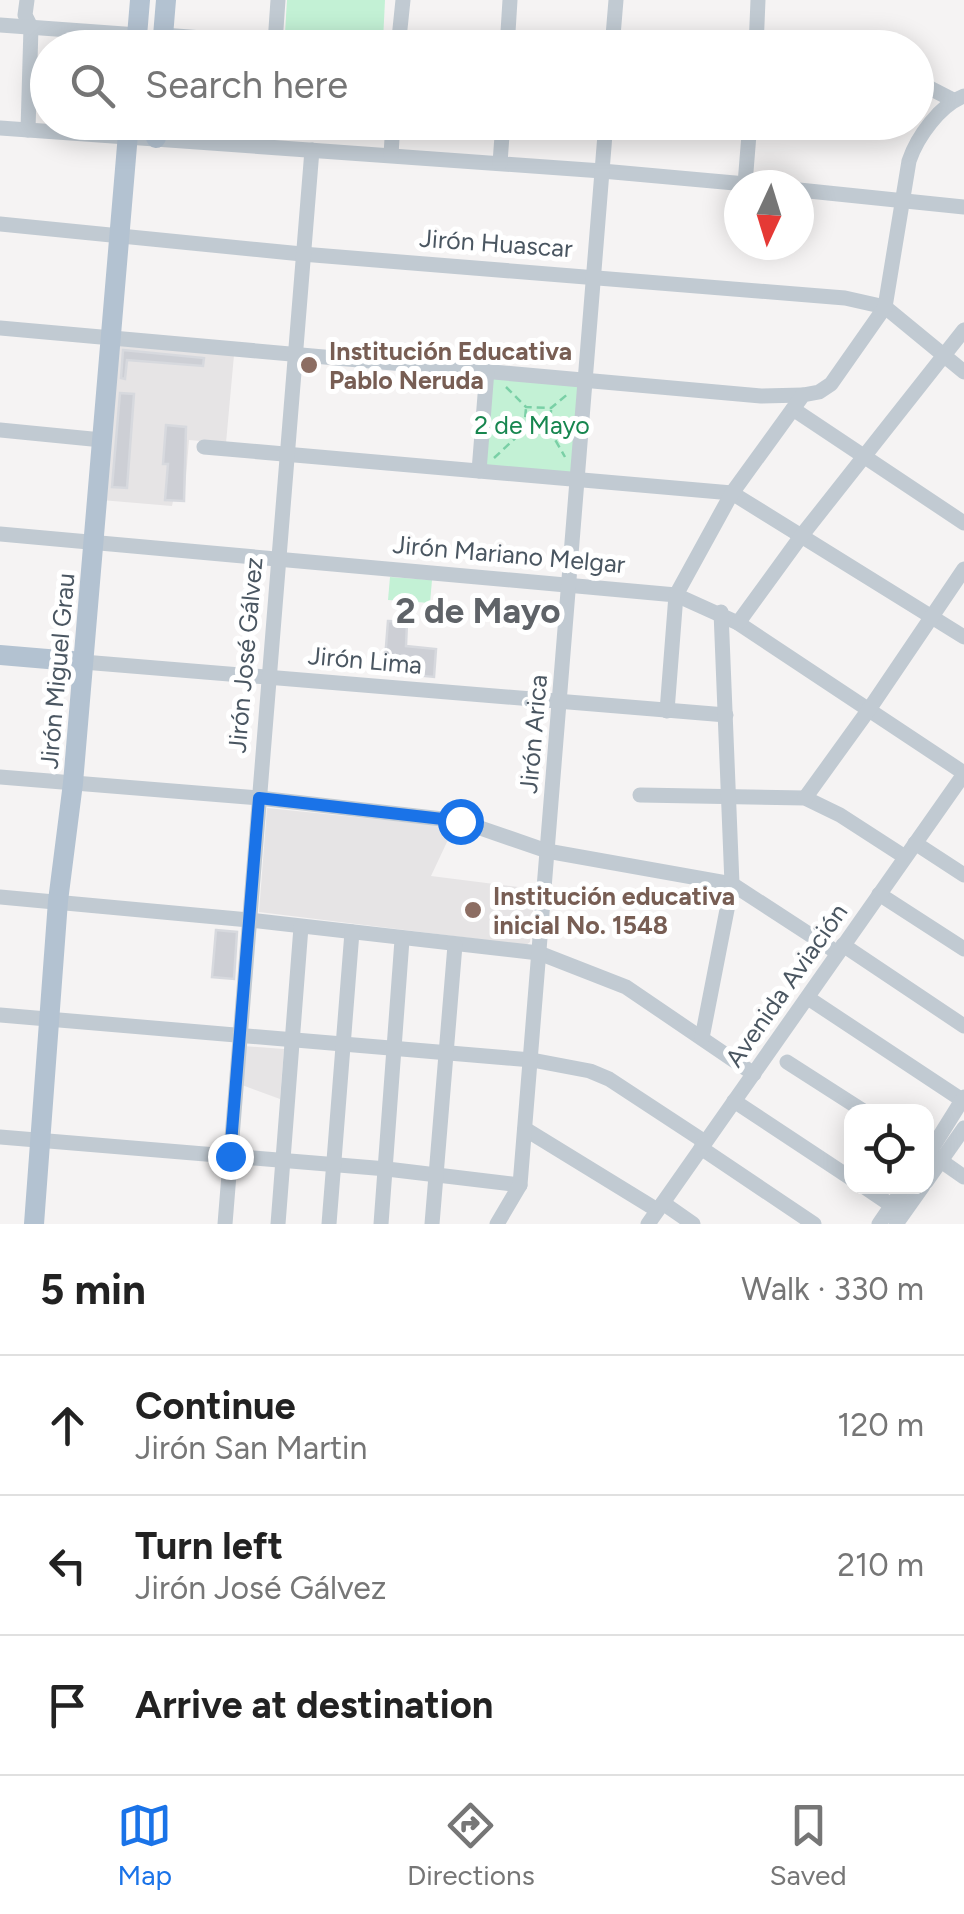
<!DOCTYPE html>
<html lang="en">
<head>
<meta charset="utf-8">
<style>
	body { margin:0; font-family:Figtree,sans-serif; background:#f2f2f2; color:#222 }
	.controls { position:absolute; right:30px; bottom:30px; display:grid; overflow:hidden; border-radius:20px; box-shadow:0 5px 25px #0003 }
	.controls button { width:90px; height:90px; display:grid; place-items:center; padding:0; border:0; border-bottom:2px solid #e0e0e0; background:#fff; color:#222; font:50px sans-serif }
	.compass { position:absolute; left:724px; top:170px; width:90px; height:90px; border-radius:50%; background:#fff; box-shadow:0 5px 25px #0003; rotate:184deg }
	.stop { position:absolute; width:30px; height:30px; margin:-22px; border:8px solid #1a73e8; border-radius:50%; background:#fff }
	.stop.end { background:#1a73e8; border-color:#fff; box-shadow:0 2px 10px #0008 }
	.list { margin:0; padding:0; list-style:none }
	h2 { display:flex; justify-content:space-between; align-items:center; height:130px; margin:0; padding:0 40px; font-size:42px }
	h2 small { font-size:32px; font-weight:400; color:#767676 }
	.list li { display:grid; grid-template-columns:65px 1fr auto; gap:30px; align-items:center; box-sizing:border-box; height:140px; padding:0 40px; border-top:2px solid #e0e0e0 }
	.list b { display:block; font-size:38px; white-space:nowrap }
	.list p { margin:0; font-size:32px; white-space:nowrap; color:#767676 }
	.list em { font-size:32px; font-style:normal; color:#767676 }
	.icon { flex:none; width:55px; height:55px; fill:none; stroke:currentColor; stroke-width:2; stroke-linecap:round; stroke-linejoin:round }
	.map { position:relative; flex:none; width:964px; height:1224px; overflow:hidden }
	.search { position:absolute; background:#fff; box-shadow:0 5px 25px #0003; left:30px; right:30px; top:30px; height:110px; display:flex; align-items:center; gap:25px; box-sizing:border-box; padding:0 35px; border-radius:55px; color:#767676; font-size:38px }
	.sheet { height:550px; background:#fff }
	nav { display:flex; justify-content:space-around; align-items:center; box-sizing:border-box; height:140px; border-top:2px solid #e0e0e0; background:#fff; font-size:28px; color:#767676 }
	nav a { display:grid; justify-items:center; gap:5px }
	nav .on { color:#1a73e8 }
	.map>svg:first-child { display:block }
	.education { fill:#e6e4e5 }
	.green { fill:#c3f1d5 }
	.building { fill:#cdcfd5; stroke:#d7d9de; stroke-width:2.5 }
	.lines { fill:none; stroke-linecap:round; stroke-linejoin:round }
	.path { stroke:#7ad0a6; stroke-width:2.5; stroke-dasharray:8 5; stroke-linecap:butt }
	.minor { stroke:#c1cad2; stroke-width:15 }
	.major { stroke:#b3c2d1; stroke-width:20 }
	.route { stroke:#1a73e8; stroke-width:12 }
	.education-dot { fill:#8d6e63; stroke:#fff; stroke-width:4 }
	.labels { text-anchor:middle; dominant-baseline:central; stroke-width:10; stroke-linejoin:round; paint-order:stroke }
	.street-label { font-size:25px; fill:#4a5661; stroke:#fff }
	.education-label { font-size:25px; font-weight:bold; fill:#785e54; stroke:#fff; text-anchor:start }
	.park-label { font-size:25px; fill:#17864f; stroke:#fff }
	.district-label { font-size:35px; font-weight:bold; fill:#5f6368; stroke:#fff }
</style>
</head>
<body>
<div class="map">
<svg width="964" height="1224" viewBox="0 0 964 1224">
	<rect width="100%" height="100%" fill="#f5f3f3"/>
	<g class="education">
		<path d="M115,344l119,11 -8,88 -37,-3 -5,61h-11l-1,5 -71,-6z"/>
		<path d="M267,808l187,19 -23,49 104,13 -5,53 -4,3 -267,-33z"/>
		<path d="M243,1046l41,3 -4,50 -38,-14z"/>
	</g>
	<g class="green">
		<path d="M287,0h98l-2,41 -98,-8z"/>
		<path d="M490,373l94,7 -8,98 -96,-8z"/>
		<path d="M390,577l42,3 -2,23 -42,-3z"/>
	</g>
	<g class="building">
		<path d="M123,350l81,8 -1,8 -76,-6 -2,19 -4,-1z"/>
		<path d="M120,393l14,1 -7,94 -15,-1z"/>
		<path d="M166,425l20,2 -2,74 -19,-1 3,-36h-5z"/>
		<path d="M388,621l19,1 -1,24 30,3 -2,28 -50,-5z"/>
		<path d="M216,930l21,2 -3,47 -22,-2z"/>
	</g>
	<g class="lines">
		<g class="path">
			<path d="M506,387l20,20 25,1 18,-15"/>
			<path d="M524,430l2,-22"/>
			<path d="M550,431l1,-21"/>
			<path d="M494,458l30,-28 26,1 15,26"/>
		</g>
		<g class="minor">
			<path d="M27,0l-2,15 6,12 -3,103"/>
			<path d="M0,25l138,10"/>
			<path d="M163,35l173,13"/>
			<path d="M275,43l3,-43"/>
			<path d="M398,48l5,-48"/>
			<path d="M507,48l3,-48"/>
			<path d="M612,48l4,-48"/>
			<path d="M756,48l2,-48"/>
			<path d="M916,81l37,19"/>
			<path d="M0,128l602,43 155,14"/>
			<path d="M391,155l2,-33"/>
			<path d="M500,163l3,-41"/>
			<path d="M745,184l5,-62"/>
			<path d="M799,190l165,17"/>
			<path d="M0,224l302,30 543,44 40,9 79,65"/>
			<path d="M0,328l761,68 42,-1"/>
			<path d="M793,409l171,114"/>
			<path d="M0,430l102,10"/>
			<path d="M204,447l528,46 232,144"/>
			<path d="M479,471l8,-101"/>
			<path d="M0,534l676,61 62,28 226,150"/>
			<path d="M738,623l64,-88 162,-205"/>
			<path d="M83,662l643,53"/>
			<path d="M667,711l9,-116 56,-102 71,-98 16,-3 12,-8 54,-77 24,-146c8,-24 31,-56 55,-65"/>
			<path d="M0,777l259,21 201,23 87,30 185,33 106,69"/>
			<path d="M640,795l165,3 35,17 65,42"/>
			<path d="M805,798l65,-90 94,-139"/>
			<path d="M915,843l49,32"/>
			<path d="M879,894l85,55"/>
			<path d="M0,897l249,23 290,33 87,34 128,87"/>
			<path d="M843,945l121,81"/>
			<path d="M808,998l154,102"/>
			<path d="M0,1015l532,45 58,11 19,8 96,63"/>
			<path d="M702,1038l30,-154 -11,-272"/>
			<path d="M787,1062l78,50"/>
			<path d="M734,1101l118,78"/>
			<path d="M525,1129l132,81"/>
			<path d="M0,1137l387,32 133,16"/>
			<path d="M701,1148l113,76"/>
			<path d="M934,1156l30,21"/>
			<path d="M926,1158l38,-61"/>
			<path d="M926,1182l38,-54"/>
			<path d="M863,1186l28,19"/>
			<path d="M663,1203l30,21"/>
			<path d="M225,1224l87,-1074"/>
			<path d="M278,1224l23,-297"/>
			<path d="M329,1224l23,-292"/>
			<path d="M381,1224l21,-284"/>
			<path d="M432,1224l23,-279"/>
			<path d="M497,1224l23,-39 86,-1063"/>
			<path d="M648,1224l316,-450"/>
			<path d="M879,1224l26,-38"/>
			<path d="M896,1224l27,-38"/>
		</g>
		<g class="major">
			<path d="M136,48l4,-48"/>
			<path d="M162,48l4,-48"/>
			<path d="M156,138l1,-16"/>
			<path d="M0,655l83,7"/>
			<path d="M34,1224l24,-323 15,-118 56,-661"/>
		</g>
	</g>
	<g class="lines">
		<path class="route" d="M230,1156l29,-358 201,23"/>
	</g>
	<g class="education-dot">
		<circle cx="309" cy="365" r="10"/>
		<circle cx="473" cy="910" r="10"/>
	</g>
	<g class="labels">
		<g class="street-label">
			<text transform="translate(496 243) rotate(4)">Jirón Huascar</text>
			<text transform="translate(509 554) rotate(5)">Jirón Mariano Melgar</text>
			<text transform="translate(245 655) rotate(-85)">Jirón José Gálvez</text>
			<text transform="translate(365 660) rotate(5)">Jirón Lima</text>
			<text transform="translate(57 671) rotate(-85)">Jirón Miguel Grau</text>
			<text transform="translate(533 734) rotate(-85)">Jirón Arica</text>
			<text transform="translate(786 985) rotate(-55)">Avenida Aviación</text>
		</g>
		<g class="education-label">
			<text x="329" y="351">Institución Educativa<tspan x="329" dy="29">Pablo Neruda</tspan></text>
			<text x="493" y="896">Institución educativa<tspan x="493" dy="29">inicial No. 1548</tspan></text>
		</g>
		<g class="park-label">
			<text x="532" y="425">2 de Mayo</text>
		</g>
		<g class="district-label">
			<text x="478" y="611">2 de Mayo</text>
		</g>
	</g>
</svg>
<div class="controls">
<button><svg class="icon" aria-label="locate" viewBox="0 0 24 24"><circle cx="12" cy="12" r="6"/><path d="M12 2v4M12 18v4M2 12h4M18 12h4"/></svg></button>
</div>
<svg class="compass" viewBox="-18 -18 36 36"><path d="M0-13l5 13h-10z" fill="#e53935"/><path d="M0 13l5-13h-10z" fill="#767676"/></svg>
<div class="stop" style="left:460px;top:821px"></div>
<div class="stop end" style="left:230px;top:1156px"></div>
<div class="search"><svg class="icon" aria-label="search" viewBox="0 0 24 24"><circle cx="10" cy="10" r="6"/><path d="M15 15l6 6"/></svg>Search here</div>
</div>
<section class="sheet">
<h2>5 min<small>Walk · 330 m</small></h2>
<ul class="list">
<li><svg class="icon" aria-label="ahead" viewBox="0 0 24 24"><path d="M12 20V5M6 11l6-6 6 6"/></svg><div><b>Continue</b><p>Jirón San Martin</p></div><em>120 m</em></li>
<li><svg class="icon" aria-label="left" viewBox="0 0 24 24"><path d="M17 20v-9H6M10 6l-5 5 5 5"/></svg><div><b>Turn left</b><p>Jirón José Gálvez</p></div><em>210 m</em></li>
<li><svg class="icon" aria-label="arrive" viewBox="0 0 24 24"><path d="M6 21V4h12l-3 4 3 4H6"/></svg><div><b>Arrive at destination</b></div></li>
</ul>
</section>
<nav>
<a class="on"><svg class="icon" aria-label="map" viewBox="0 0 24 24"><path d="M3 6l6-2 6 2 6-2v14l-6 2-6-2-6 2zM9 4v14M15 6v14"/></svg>Map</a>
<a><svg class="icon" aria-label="directions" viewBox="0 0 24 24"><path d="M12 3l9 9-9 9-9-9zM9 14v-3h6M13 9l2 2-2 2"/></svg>Directions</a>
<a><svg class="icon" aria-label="saved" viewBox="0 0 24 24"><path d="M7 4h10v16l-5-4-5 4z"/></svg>Saved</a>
</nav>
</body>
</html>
